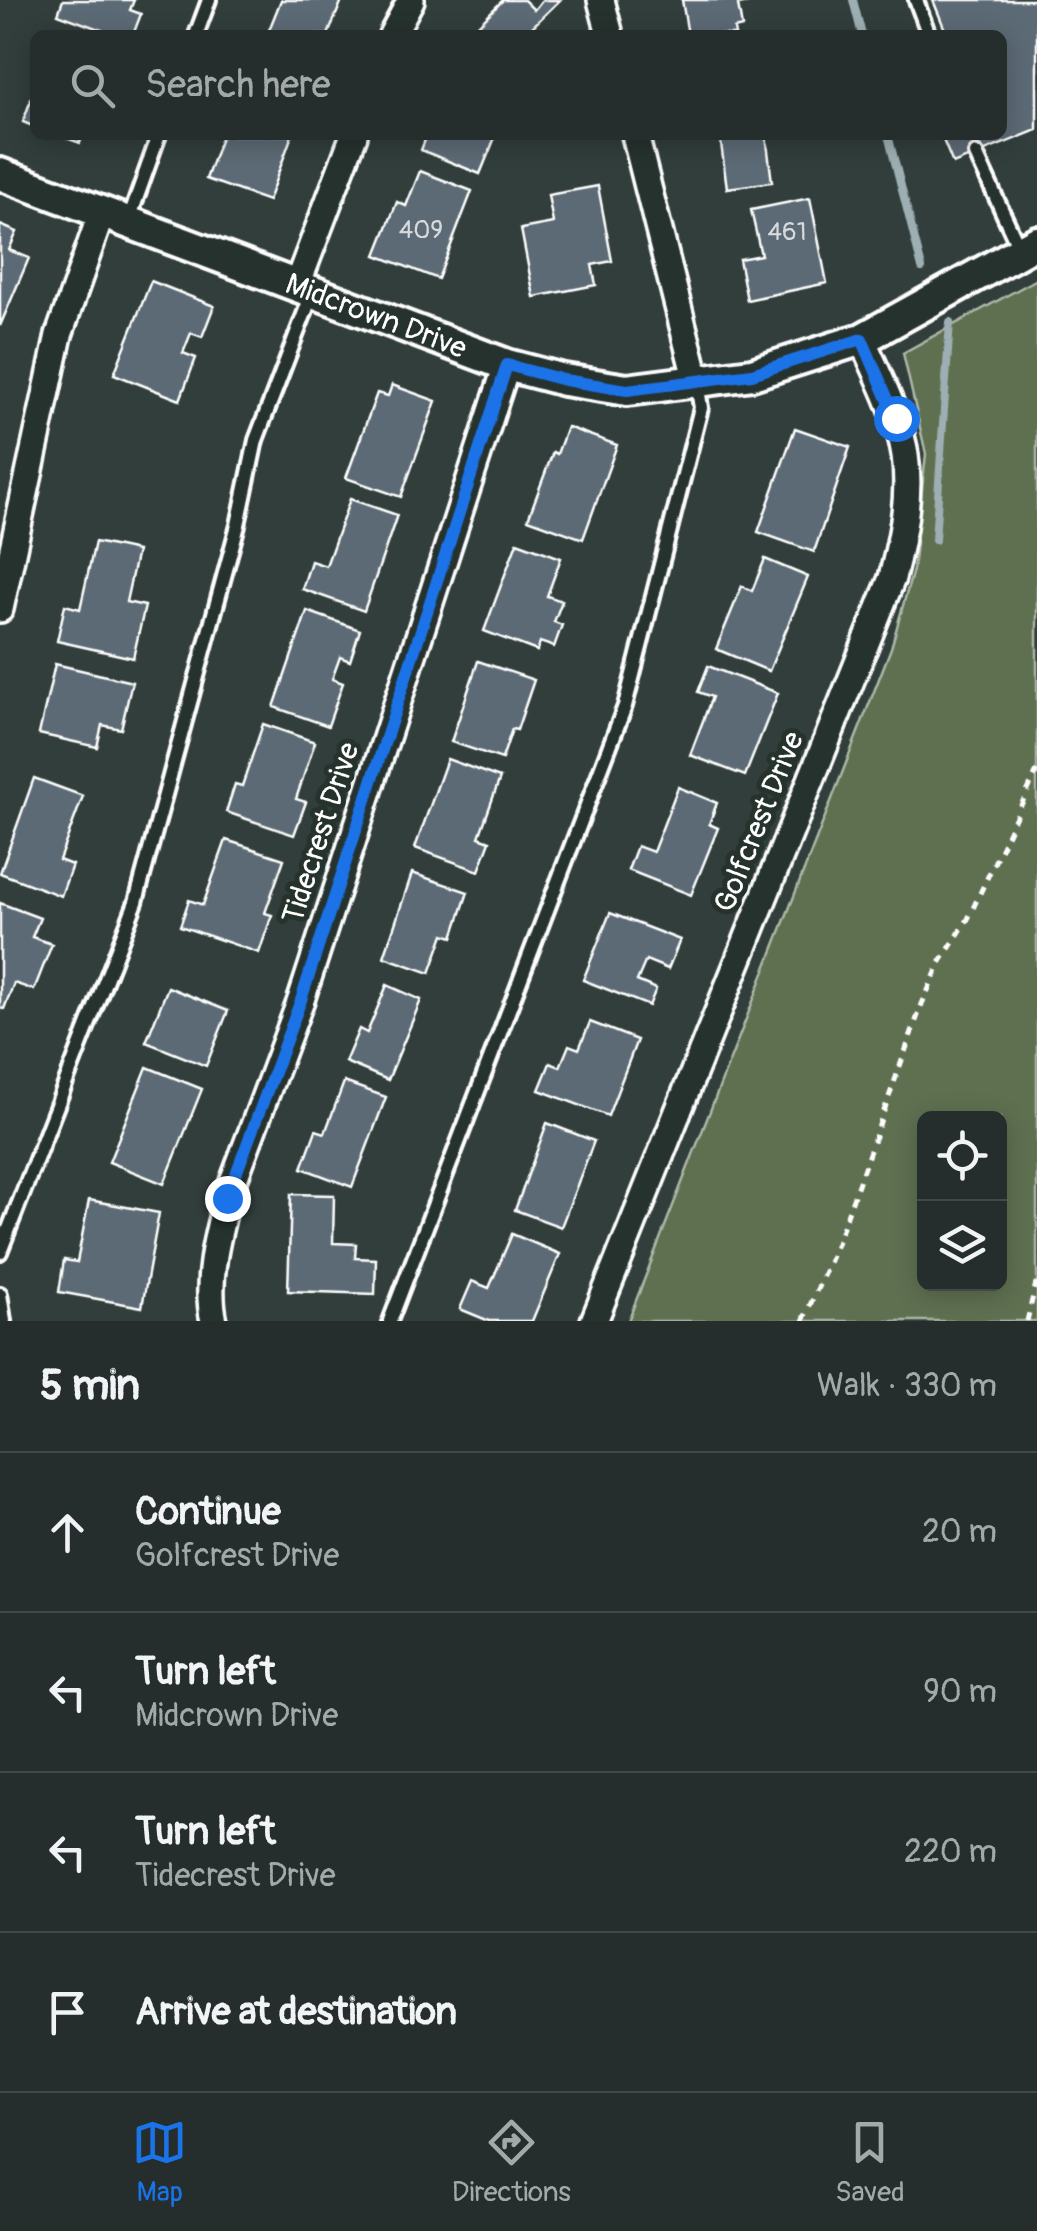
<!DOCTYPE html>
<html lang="en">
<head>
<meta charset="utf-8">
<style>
	body { margin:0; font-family:Pangolin,sans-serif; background:#313a38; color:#f1f3f6 }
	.controls { position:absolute; right:30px; bottom:30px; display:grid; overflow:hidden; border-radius:15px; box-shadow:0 5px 25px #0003 }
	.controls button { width:90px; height:90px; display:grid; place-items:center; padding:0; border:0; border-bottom:2px solid #424a48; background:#252e2c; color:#f1f3f6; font:50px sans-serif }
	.stop { position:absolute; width:30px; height:30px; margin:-22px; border:8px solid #1a73e8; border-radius:50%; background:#fff }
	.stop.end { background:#1a73e8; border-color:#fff; box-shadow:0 2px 10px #0008 }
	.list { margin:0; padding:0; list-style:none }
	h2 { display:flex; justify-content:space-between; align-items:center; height:130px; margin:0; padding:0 40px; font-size:42px }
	h2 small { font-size:32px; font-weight:400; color:#a3a8a9 }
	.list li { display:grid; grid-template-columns:65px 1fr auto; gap:30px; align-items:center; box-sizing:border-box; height:160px; padding:0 40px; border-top:2px solid #424a48 }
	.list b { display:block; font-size:38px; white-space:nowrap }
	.list p { margin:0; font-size:32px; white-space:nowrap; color:#a3a8a9 }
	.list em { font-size:32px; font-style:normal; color:#a3a8a9 }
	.icon { flex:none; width:55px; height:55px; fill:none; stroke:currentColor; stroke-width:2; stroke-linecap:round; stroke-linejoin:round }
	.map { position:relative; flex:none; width:1037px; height:1321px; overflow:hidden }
	.search { position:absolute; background:#252e2c; box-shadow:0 5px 25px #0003; left:30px; right:30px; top:30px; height:110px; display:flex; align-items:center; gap:25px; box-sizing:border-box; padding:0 35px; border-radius:15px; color:#a3a8a9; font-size:38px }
	.sheet { height:770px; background:#252e2c }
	nav { display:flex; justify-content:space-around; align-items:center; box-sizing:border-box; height:140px; border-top:2px solid #424a48; background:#252e2c; font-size:28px; color:#a3a8a9 }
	nav a { display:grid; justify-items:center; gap:5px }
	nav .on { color:#1a73e8 }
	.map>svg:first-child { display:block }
	.green { fill:#5e6f51; stroke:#aeb7a8; stroke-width:2.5; fill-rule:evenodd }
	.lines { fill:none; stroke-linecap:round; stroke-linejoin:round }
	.stream { stroke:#9eafb3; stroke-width:8 }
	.building { fill:#5c6b74; stroke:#fff; stroke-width:2.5 }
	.service-casing { stroke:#fff; stroke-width:20 }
	.minor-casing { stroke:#fff; stroke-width:32 }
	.tertiary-casing { stroke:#fff; stroke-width:38 }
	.path { stroke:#fff; stroke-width:5; stroke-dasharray:8 8; stroke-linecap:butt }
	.service { stroke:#26332d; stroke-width:12 }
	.minor { stroke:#26332d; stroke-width:25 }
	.tertiary { stroke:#26332d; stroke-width:30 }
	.route { stroke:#1a73e8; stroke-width:12 }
	.labels { text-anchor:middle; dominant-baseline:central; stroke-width:10; stroke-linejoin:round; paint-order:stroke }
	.number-label { font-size:25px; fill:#d6dadc }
	.street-label { font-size:30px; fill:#fff; stroke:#26332d }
</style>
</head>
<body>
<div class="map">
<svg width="1037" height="1321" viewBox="0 0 1037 1321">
	<rect width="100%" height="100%" fill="#313e3b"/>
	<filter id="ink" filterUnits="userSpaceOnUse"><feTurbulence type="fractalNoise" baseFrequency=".01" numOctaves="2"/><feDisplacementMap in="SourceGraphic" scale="20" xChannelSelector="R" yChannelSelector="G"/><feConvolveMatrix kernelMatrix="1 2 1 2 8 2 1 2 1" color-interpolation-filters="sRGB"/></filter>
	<g filter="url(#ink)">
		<path class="green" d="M1037,279v1042h-409l263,-673 22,-78 13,-116 -23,-101zM1000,1118v166h-76v-166z"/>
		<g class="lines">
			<g class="stream">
				<path d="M853,0l9,35"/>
				<path d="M888,135l34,133"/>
				<path d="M935,540l15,-218"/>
			</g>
		</g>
		<g class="building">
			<path d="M63,0h71l-4,10 11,4 -8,21h-18l-57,-21z"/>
			<path d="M281,0h61l-14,35h-61z"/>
			<path d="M503,0h21l10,10 8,-10h18l-36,35h-56z"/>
			<path d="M682,0h72v2l-16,3 4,22 -8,2 1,6h-47z"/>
			<path d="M933,0h104v130l-84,34 -12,-29h61v-100h-55z"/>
			<path d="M35,88v39l-12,-5z"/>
			<path d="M58,135h25l-3,8z"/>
			<path d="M222,135h70l-24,66 -62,-22z"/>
			<path d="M427,135h69l-16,39 -59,-24z"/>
			<path d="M704,135h62l6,47 -45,6 -7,-52 -15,2z"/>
			<path d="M420,171l52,20 -34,88 -62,-24 21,-53 9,4z"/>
			<path d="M598,186l14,75 -20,4 4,20 -62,12 -13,-68 32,-6 -5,-28z"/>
			<path d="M810,198l17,85 -80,17 -8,-41 22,-4 -10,-45z"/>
			<path d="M0,225l17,7 -8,18 20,8 -29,68z"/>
			<path d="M151,281l63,25 -12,31 -11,-4 -8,20 13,5 -16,42 -66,-26z"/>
			<path d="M392,385l44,16 -35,96 -55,-19 31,-85 11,3z"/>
			<path d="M567,427l50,18 -34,94 -55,-20 25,-67 4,2z"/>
			<path d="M795,428l55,19 -36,105 -56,-20z"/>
			<path d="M350,499l47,16 -33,96 -62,-22 9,-28 15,5z"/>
			<path d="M95,542l42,9 -11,51 19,4 -12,52 -76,-17 8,-36 15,4z"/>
			<path d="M517,542l44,16 -14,38 15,5 -8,21 8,3 -8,22 -14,-5 -3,9 -53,-20z"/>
			<path d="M765,559l43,18 -39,94 -53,-22 26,-63 10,5z"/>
			<path d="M307,611l53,19 -10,31 -10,-4 -8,22 11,4 -15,43 -54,-19z"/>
			<path d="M478,661l56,19 -17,50 -5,-1 -10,30 -51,-17z"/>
			<path d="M55,664l77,18 -11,47 -19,-4 -5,22 -58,-13z"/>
			<path d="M708,666l70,27 -33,83 -55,-21 22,-58 -14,-5z"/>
			<path d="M263,724l52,18 -19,57 10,3 -12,33 -68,-23 9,-28 7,2z"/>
			<path d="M447,759l53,19 -21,59 11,4 -11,30 -64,-23z"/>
			<path d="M34,778l49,18 -24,64 13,5 -11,31 -61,-23z"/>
			<path d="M678,787l39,16 -8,21 9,4 -27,67 -63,-25 9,-24 16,6z"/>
			<path d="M226,840l58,19 -19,54 7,2 -13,38 -79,-27 9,-26 14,5z"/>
			<path d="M412,873l56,19 -15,45 -9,-3 -14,39 -46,-16z"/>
			<path d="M0,903l40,15 -8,19 20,7 -18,46 -20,-7 -10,26 -4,-1z"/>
			<path d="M610,913l70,27 -12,29 -22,-9 -9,21 19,8 -7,17 -66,-26z"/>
			<path d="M387,985l34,15 -33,80 -43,-18 14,-33 8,4z"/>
			<path d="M168,987l60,24 -22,55 -60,-24z"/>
			<path d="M590,1022l47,18 -29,76 -69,-26 11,-27 10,4 9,-22 10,4z"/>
			<path d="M147,1067l55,22 -38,95 -55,-22z"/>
			<path d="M344,1082l42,15 -34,90 -50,-19 14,-38 9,3z"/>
			<path d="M547,1123l47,18 -33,86 -46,-17z"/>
			<path d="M291,1194l43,1 -1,48 23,1 -1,14 21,1 -1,35 -87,-3z"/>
			<path d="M89,1200l70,13 -17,94 -83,-15 5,-32 13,2z"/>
			<path d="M512,1234l48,20 -28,67h-43l-29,-12 12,-28 17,7z"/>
		</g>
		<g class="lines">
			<defs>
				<g id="service">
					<path d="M916,0l13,35"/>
					<path d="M196,35l13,-35"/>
					<path d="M976,154l44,96"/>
					<path d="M128,222l31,-87"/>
					<path d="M0,1252l136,-350 102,-377 18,-85 56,-146"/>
					<path d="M0,1294l4,27"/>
					<path d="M390,1321l235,-615 76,-298 -4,-26"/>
				</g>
				<g id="minor">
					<path d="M601,0l9,35"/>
					<path d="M392,35l19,-35"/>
					<path d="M635,135l62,247"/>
					<path d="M297,285l57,-150"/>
					<path d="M0,609l59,-274 43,-123"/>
					<path d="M214,1321c-9,-39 3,-85 13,-123l74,-198 206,-635"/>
					<path d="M594,1321l298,-743c10,-40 19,-82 13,-123 -6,-40 -27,-79 -43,-116"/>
				</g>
				<g id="tertiary">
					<path id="s1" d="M0,174l507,191 57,15 63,10 125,-16 110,-35 175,-97"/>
				</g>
			</defs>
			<use href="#service" class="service-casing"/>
			<use href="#minor" class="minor-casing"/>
			<use href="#tertiary" class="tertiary-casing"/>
			<g class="path">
				<path d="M803,1321l32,-72 87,-245 18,-41 28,-44 69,-148"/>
				<path d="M1027,1321l10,-42"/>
			</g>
			<use href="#service" class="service"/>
			<use href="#minor" class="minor"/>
			<use href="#tertiary" class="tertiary"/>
		</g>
	</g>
	<g class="lines" filter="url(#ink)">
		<path class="route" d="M227,1198l74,-198 206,-635 57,15 63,10 125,-16 110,-35 34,79"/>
	</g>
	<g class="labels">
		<g class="number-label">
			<text x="421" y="230">409</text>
			<text x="787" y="232">461</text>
		</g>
		<g class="street-label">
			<text stroke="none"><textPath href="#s1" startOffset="402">Midcrown Drive</textPath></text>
			<text transform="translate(759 822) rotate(-68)">Golfcrest Drive</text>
			<text transform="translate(321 833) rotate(-72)">Tidecrest Drive</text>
		</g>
	</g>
</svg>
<div class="controls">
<button><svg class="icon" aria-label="locate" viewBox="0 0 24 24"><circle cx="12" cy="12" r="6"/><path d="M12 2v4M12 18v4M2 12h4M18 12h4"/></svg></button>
<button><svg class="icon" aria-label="layers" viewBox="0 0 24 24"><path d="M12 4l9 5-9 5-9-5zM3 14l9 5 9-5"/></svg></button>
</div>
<div class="stop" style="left:896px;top:418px"></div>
<div class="stop end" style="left:227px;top:1198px"></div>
<div class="search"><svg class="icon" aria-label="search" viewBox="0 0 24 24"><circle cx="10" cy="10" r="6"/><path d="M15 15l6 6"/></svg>Search here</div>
</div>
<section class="sheet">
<h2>5 min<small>Walk · 330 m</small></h2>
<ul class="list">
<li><svg class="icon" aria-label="ahead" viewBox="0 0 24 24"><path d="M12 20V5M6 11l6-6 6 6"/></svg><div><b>Continue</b><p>Golfcrest Drive</p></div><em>20 m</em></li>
<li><svg class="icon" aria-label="left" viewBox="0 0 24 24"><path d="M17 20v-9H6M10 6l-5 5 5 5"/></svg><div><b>Turn left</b><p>Midcrown Drive</p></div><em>90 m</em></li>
<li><svg class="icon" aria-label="left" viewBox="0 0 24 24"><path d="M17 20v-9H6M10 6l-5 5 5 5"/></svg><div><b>Turn left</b><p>Tidecrest Drive</p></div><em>220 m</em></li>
<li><svg class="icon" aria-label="arrive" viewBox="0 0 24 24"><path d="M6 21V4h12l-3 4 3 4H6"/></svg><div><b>Arrive at destination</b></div></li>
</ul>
</section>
<nav>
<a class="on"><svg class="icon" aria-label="map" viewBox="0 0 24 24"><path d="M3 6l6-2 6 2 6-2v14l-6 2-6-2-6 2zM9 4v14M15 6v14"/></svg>Map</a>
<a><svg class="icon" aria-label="directions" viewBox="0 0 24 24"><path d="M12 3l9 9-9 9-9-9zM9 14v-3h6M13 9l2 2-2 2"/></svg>Directions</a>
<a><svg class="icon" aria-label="saved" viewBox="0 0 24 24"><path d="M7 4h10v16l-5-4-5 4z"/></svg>Saved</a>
</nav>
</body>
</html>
